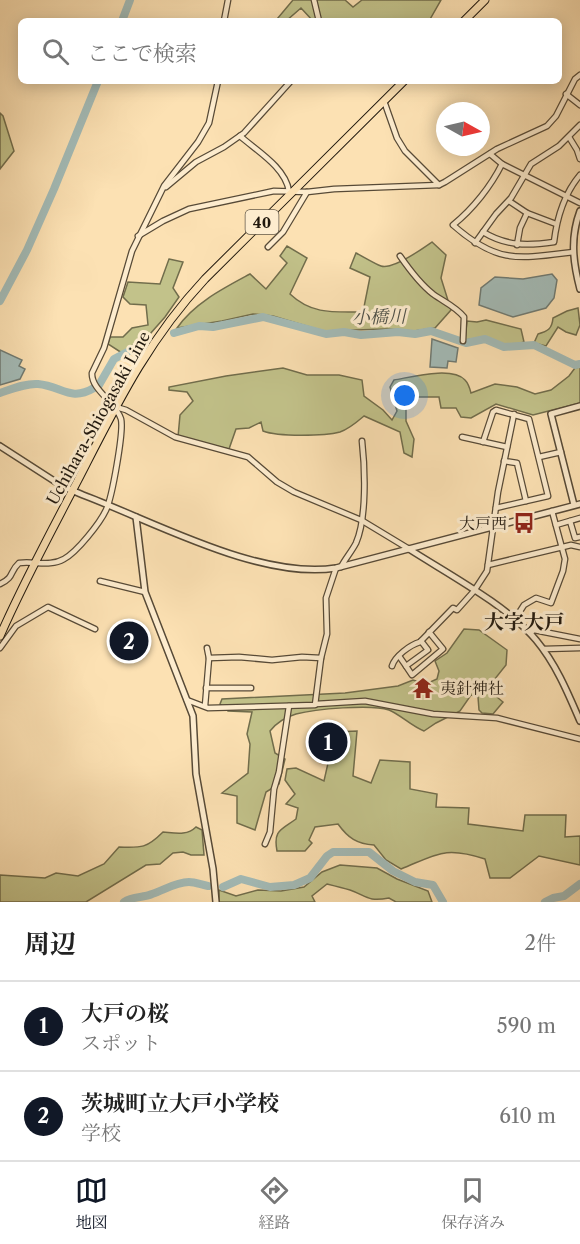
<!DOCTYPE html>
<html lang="ja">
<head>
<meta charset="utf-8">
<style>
	body { margin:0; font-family:"Libre Caslon Text","Noto Serif JP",serif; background:#f2f2f2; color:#222 }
	.compass { position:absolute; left:436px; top:102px; width:54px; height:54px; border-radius:50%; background:#fff; box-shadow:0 3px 15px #0003; rotate:98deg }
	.you { position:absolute; left:405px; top:396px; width:21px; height:21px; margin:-15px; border:4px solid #fff; border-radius:50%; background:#1a73e8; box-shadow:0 0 0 9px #1a73e833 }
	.badge { display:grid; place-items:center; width:39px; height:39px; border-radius:50%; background:#111827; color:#fff; font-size:20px; font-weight:700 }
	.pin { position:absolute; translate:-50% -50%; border:3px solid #fff; box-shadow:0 2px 6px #0006 }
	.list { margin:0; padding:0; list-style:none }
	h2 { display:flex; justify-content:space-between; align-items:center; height:78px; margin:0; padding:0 24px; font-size:26px }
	h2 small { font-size:20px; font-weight:400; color:#767676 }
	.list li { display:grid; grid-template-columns:39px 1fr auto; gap:18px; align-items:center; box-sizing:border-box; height:90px; padding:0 24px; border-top:2px solid #e0e0e0 }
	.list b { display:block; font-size:22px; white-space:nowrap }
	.list p { margin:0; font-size:20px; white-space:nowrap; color:#767676 }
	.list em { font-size:20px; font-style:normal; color:#767676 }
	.icon { flex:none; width:33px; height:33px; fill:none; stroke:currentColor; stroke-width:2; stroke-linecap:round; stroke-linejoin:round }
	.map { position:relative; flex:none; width:580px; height:902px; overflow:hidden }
	.search { position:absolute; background:#fff; box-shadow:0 3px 15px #0003; left:18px; right:18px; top:18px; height:66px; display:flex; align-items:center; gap:15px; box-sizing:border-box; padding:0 21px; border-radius:9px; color:#767676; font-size:22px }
	.sheet { height:258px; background:#fff }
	nav { display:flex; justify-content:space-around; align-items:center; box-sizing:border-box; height:84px; border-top:2px solid #e0e0e0; background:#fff; font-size:16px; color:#767676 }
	nav a { display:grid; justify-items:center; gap:3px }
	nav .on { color:#111827 }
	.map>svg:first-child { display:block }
	.green { fill:#c2c28a; stroke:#716d4c; stroke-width:1.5 }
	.water { fill:#a3bbb7; stroke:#6f7a73; stroke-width:1.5 }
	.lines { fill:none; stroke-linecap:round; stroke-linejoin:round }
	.river { stroke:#a3bbb7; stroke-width:8 }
	.minor-casing { stroke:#574a37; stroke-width:7 }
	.tertiary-casing { stroke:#574a37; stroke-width:8 }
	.primary-casing { stroke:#20180e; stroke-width:9 }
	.minor { stroke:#fdecce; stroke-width:4.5 }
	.tertiary { stroke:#fdecce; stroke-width:5 }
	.primary { stroke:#fce1b3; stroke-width:7 }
	.labels { text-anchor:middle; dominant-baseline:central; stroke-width:6; stroke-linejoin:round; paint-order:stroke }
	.shield { fill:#fdecce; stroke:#625848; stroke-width:1.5 }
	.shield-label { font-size:15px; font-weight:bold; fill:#20180e }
	.street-label { font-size:16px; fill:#20180e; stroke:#fdecce }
	.poi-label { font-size:16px; fill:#20180e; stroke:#fdecce; text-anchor:end }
	.water-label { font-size:18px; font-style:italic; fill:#4e5149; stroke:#fdecce }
	.quarter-label { font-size:20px; font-weight:bold; fill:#20180e; stroke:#fdecce }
</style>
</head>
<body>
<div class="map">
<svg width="580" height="902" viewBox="0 0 580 902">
	<rect width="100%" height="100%" fill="#fce1b3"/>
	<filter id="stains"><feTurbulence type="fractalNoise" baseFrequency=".00333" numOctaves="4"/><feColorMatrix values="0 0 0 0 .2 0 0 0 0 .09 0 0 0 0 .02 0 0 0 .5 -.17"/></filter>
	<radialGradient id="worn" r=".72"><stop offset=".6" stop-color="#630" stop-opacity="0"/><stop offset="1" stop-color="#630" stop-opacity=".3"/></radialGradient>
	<g class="green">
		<path d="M293,0h52l8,7 9,-7h79l-12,21h-116l-12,-13 -15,13h-8l-1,-2z"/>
		<path d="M0,113l3,3 11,35 -14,18z"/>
		<path d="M432,242l14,13 -5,23 10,32 -16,18 -21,3 -27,-2 -64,2 -50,-15 -20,-2 -31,7 -45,7c17,-25 47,-40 73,-54l16,15 21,-26 -7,-7 7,-10 20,12 -17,36c22,21 45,18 73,18l7,-35 -20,-9 6,-15c6,3 19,11 25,13 12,4 41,-17 51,-24z"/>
		<path d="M169,259l14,3 -10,26 6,9 -14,20 -23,26 -9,2 -11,8 -14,-9 2,-7h13l9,-9 16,-3 -2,-20 -16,-1 -7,-7 5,-15 32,2z"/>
		<path d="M578,308l2,17 -4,10 -10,-3 -8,-5 -12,19 -12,-3 4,-9c10,-3 14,-5 15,-16l14,-7z"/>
		<path d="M486,320l35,9 3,13 -13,4 -11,-2 -14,-7 -21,3 2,-19 10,1z"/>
		<path d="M580,367v36l-47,12 -37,-11 -25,14 -10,-1 -5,-9h-15l-2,-11h-24l-9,4v20l8,18 -2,18 -8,-4 -4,-21 -36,-16c-7,6 -15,13 -24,16 -15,4 -62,5 -77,-1l-2,-9 -12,6 -13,1 -7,20 -51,-12 2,-22 13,-14 -6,-9 -18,-2v-3l57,-11 57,-8 24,7h32l23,5 2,16 19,14 9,10 5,-9 -7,-24 4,-7c18,-3 58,-14 71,0 3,3 5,9 6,13l24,-9 22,3 18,7 16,-4 18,-14 6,-8z"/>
		<path d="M464,629l15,1 28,20 -1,15 -12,15 -2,13 11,9 -10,12 -11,-1 -3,-3 -1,-13 -7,-2 -11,16 -24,12 -12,8c-13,-5 -23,-16 -35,-21 -18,-6 -74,-1 -93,4 -10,3 -19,8 -26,17l5,22 10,6 -6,25 -13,8 -11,38 -18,-7v-27l-15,-3 26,-20 2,-29 -3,-10 5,-22 -24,-1 -8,-7 2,-5 123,-6 53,-7 15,-6 13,4 11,-5 2,-8 -4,-10 12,-8z"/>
		<path d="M357,731l-4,45 18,7 9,-23 30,2v27l27,5 -1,13 33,1 -1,16 55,7 2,-16h41l-1,22 15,-1v29l-41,-9 -29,22h-20l-5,-19c-40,-13 -47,-5 -84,10l-15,-9 -12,-15c-17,-1 -26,-7 -36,-21l-23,3 -6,13 3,3 -7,8h-28c-4,-21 4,-21 19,-32l2,-11 -12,-4 9,-10 -10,-14 2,-11 9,-1 28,13 11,-49z"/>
		<path d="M196,827l6,3 2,25h-13l-8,-3 -10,1 -13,11 -14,1 -60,37h-86v-27l45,3 11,-5 22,3 26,-12 15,-17c23,1 28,1 44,-15 12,1 24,4 33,-5z"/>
		<path d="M340,865l37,3 20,11 31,12 4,11h-36l-7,-4c-22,4 -22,-2 -39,-8 -7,-2 -15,-4 -23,-6l-15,12 3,6h-96v-12l17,6 22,-6 23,1 23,-4 18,-15z"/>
	</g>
	<g class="water">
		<path d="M552,274l5,6 -3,18 -8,10 -33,9 -34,-12 2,-17 14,-11 28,2z"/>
		<path d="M432,339l26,9 -2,14 -8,-1 -1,7 -17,-1z"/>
		<path d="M0,350l22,10 -3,6 6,3 -5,10 -20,6z"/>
	</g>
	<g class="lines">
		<g class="river">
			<path d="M122,21l8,-21"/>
			<path d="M0,301l27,-51 27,-61 44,-108"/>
			<path d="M174,333l25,-7 14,1 50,-10 63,17 18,-2 17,3 37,-3 17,2 16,-3 35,12 19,-4 19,8 30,-2 41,20 5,-1"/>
			<path d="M99,385l15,-26 27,-14"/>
			<path d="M0,393c12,-4 26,-10 38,-9 24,2 32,18 56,4"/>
			<path d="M223,887l18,-8 29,8 24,-2 16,-7 17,-22 6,-4h36l24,19 22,11 18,3 10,17"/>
			<path d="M124,902c9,-6 19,-4 28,-8 12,-4 24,-12 37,-12 6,0 13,3 19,4"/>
			<path d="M545,902l8,-4 11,-2 16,-12"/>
		</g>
		<defs>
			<g id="minor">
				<path d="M314,0l5,21"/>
				<path d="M224,21l4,-21"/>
				<path d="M566,94l14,11"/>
				<path d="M384,101l13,37 8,13 34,34"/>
				<path d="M240,136c17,15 45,31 49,55"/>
				<path d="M569,137l8,13 3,9"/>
				<path d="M490,154l12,10 78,39"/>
				<path d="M502,164c-11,22 -29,45 -49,61 44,39 65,34 120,27"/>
				<path d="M166,187l30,-25 28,-15 20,-14 47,-52"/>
				<path d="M509,201l18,12 29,11"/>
				<path d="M483,232c23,14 44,14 71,10 3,-25 10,-48 26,-67"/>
				<path d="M138,236l25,-15 26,-12 85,-18 33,1 27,-3 105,-4 6,-3 52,-33 50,-23 9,-10 19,-37 5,-4"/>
				<path d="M475,243l21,-29 15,-16 20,-34 28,-18 21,-21"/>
				<path d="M517,245l3,-17 7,-15"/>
				<path d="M268,247l15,-15 24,-40"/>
				<path d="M400,256c9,13 20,28 33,38 11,8 22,12 31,23l-1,24"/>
				<path d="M116,407l10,3 49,27 73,20 29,25 17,10 67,28 48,29"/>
				<path d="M462,437l45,10"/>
				<path d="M483,442l10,-30 3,-2 33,9 19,77 -52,12"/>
				<path d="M539,457l22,-5"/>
				<path d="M504,461l13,2 9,38"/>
				<path d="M570,521l5,17 5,-1"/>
				<path d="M556,525l24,-7"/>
				<path d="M488,565l83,-20 9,2"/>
				<path d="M341,567c4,-8 11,-16 15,-24 11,-25 9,-75 6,-102"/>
				<path d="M100,581l45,11"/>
				<path d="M0,584c15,-7 9,-12 19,-21 16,-2 31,4 45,-4 13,-7 36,-36 42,-49 6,-12 18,-79 15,-91 -5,-17 -30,-29 -29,-46l12,-25 28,-97 32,-65 34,-44 11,-19 9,-42"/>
				<path d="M515,619l9,-14 12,-7 15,5 12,-32 2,-12 -13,-48"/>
				<path d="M530,633l4,-3 46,9"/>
				<path d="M0,648l16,-22 32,-19 47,22"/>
				<path d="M544,649l36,-1"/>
				<path d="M399,656l7,10 22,-16 -7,-9"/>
				<path d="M209,658l30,-1 33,3 30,-3 19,1"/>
				<path d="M392,666c3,-10 18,-21 28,-24l33,-34 4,2 17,-19 13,-20 11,-79 16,-78"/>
				<path d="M406,666l6,9 31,-26 -14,-17"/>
				<path d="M206,688h45"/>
				<path d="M187,700l21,8 107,-3 6,-47 6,-24 -1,-36 10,-30"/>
				<path d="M316,704l49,-3 68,13 64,4 83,21"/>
				<path d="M205,706l4,-48 -2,-10"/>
				<path d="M265,844l5,-12 4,-43 5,-17 10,-66"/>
			</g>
			<g id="tertiary">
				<path d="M580,211c-10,27 -7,51 0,78"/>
				<path d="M0,446l62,40 21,9c72,27 177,85 253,73l244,-64"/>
				<path d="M574,505l-23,-91 29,-8"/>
				<path d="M136,517l9,75 48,124 3,58 17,95 3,33"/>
				<path d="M409,549c39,25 99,57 127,91 20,24 32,53 44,81"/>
			</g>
			<g id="primary">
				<path d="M464,21l21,-21"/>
				<path d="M0,636c23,-53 51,-104 78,-156 38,-74 69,-139 127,-201l199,-198"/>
			</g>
		</defs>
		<use href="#minor" class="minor-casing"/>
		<use href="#tertiary" class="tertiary-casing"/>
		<use href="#primary" class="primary-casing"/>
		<use href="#minor" class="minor"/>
		<use href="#tertiary" class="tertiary"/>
		<use href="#primary" class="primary"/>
	</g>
	<defs>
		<symbol id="bus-bare" viewBox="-9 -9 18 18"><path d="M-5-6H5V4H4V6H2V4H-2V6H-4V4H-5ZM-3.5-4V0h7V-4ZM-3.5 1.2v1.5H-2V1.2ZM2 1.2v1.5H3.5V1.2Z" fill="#8f2418" stroke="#fdecce" stroke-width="2.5" paint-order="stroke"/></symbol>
		<symbol id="temple-bare" viewBox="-9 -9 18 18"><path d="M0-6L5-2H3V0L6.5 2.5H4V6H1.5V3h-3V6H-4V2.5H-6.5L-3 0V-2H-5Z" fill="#8f2418" stroke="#fdecce" stroke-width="2.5" paint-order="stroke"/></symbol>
	</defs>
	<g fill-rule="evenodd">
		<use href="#bus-bare" x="509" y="508" width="30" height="30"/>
		<use href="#temple-bare" x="408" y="673" width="30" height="30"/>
	</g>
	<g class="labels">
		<rect class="shield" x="245.5" y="210" width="33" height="24" rx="4.5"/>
		<g class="shield-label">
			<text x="262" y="222">40</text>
		</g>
		<g class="street-label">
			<text transform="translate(98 418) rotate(-61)">Uchihara-Shiogasaki Line</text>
		</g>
		<g class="poi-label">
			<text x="507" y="523">大戸西</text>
			<text x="440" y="688" text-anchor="start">夷針神社</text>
		</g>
		<g class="water-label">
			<text transform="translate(379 317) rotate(-1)">小橋川</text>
		</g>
		<g class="quarter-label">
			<text x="524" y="622">大字大戸</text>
		</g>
	</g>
	<rect width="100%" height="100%" filter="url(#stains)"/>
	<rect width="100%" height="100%" fill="url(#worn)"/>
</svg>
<svg class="compass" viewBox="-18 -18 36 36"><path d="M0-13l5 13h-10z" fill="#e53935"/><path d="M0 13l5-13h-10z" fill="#767676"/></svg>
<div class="you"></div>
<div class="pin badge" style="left:328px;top:742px">1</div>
<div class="pin badge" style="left:129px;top:641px">2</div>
<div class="search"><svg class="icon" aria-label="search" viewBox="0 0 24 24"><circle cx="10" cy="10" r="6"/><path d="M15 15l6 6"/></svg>ここで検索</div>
</div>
<section class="sheet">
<h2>周辺<small>2件</small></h2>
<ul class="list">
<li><span class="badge">1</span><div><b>大戸の桜</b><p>スポット</p></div><em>590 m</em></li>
<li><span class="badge">2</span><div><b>茨城町立大戸小学校</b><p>学校</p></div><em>610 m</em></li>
</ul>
</section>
<nav>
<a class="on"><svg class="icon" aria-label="map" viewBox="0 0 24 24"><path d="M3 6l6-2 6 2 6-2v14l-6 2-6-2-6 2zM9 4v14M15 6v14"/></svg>地図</a>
<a><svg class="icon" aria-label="directions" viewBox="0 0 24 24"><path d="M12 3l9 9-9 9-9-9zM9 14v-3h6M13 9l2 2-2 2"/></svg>経路</a>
<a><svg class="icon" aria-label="saved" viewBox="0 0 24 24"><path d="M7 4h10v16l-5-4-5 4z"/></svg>保存済み</a>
</nav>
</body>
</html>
